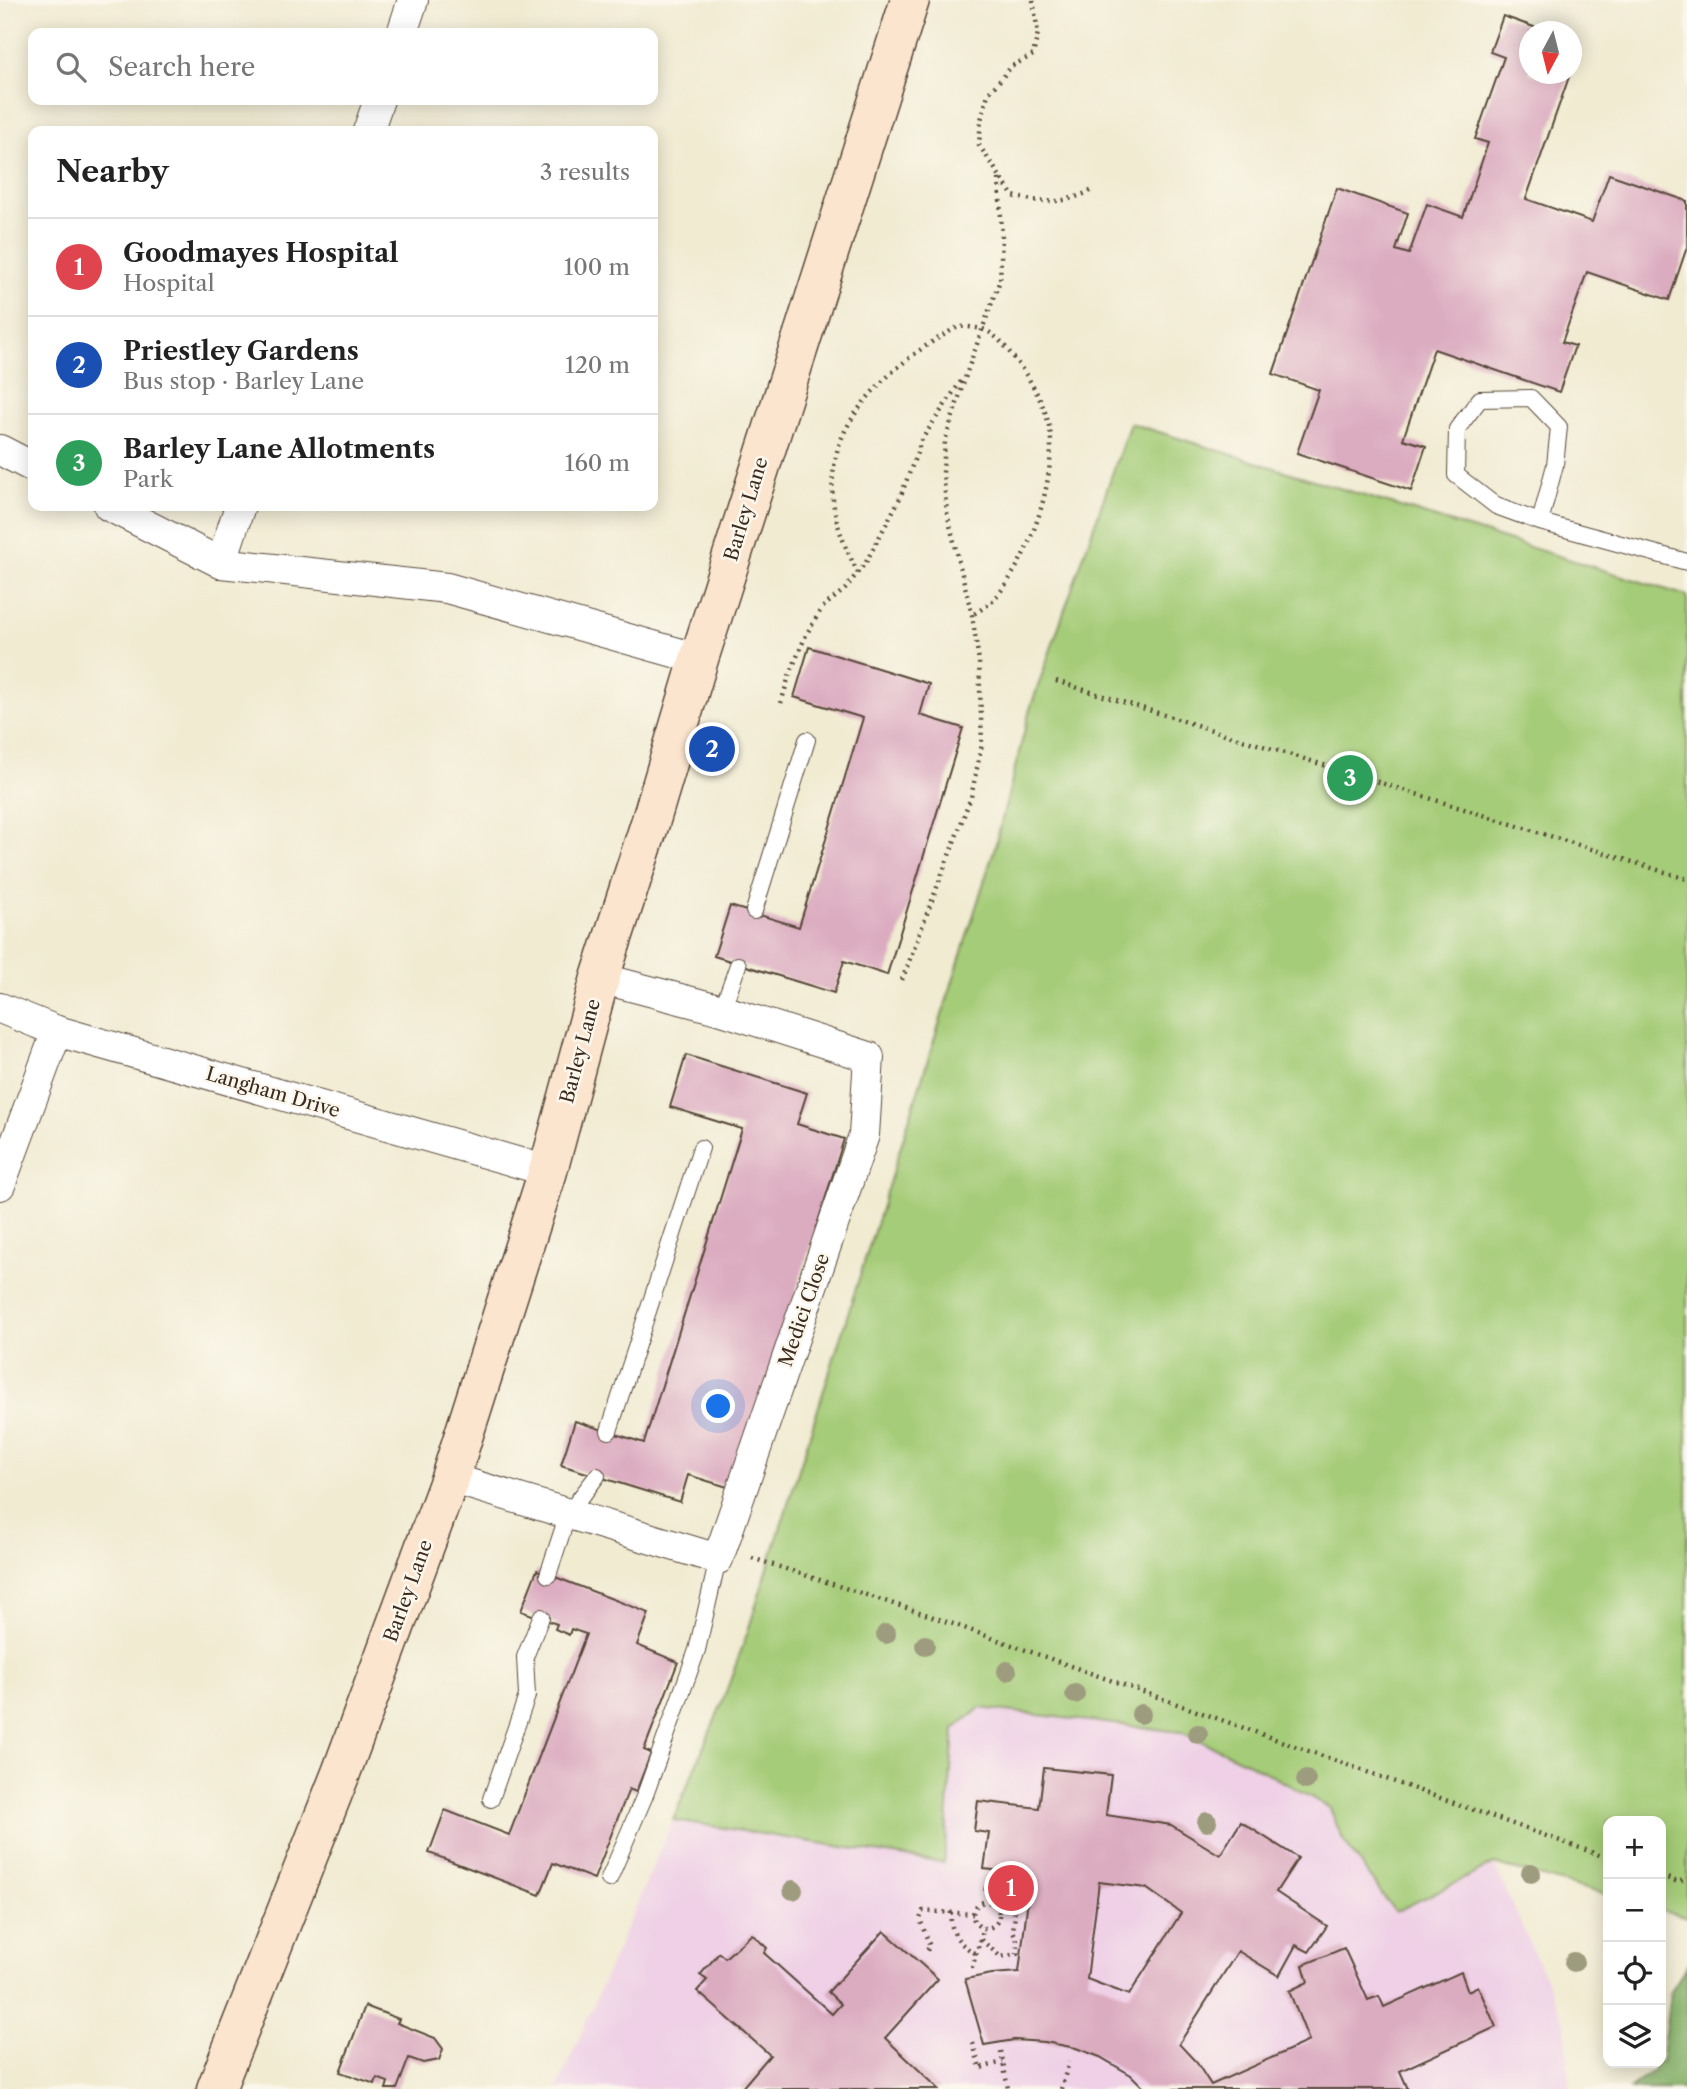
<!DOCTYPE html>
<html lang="en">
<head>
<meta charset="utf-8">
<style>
	body { margin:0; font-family:"Libre Caslon Text",serif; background:#f2f2f2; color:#222 }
	.controls { position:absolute; right:21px; bottom:21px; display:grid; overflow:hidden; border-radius:14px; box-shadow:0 4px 18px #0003 }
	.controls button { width:63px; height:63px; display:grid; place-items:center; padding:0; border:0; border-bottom:2px solid #e0e0e0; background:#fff; color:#222; font:35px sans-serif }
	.compass { position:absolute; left:1519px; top:21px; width:63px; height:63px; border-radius:50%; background:#fff; box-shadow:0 4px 18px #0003; rotate:187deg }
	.you { position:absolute; left:719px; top:1407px; width:24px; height:24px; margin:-18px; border:5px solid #fff; border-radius:50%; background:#1a73e8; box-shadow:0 0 0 10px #1a73e833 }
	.badge { display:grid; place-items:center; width:46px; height:46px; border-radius:50%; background:#b45309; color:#fff; font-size:23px; font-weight:700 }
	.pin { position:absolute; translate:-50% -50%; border:4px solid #fff; box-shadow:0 2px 7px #0006 }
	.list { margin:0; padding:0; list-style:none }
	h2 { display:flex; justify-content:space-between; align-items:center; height:91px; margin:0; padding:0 28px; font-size:30px }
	h2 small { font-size:23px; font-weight:400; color:#767676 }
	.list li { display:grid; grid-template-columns:46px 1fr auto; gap:21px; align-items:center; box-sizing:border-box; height:98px; padding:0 28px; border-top:2px solid #e0e0e0 }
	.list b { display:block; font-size:26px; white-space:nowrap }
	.list p { margin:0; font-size:23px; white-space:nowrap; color:#767676 }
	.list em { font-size:23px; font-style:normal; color:#767676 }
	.icon { flex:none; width:38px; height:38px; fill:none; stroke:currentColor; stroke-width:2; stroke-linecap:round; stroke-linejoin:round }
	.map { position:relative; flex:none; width:1687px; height:2089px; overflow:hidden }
	.search { position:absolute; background:#fff; box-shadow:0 4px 18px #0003; left:28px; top:28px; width:630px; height:77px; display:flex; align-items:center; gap:18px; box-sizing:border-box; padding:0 24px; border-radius:14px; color:#767676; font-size:26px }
	.panel { position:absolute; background:#fff; box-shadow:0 4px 18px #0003; left:28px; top:126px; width:630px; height:385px; border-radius:14px }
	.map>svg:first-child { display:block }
	.built { fill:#efd0e6 }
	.green { fill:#a5cc78; stroke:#707b4b; stroke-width:2 }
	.forest { fill:#84b068; stroke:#606d43; stroke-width:2 }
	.building { fill:#dbabc0; fill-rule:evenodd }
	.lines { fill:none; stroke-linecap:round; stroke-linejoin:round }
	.lane-casing { stroke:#564739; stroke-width:18 }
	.street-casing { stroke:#564739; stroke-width:32 }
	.secondary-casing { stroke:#564739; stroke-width:41 }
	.path { stroke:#564739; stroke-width:4.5; stroke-dasharray:2 5; stroke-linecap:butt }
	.lane { stroke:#fff; stroke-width:16 }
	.street { stroke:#fff; stroke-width:30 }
	.secondary { stroke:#fce5cf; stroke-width:38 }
	.tree { fill:#9e9c7e }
	.labels { text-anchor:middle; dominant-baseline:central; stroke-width:5; stroke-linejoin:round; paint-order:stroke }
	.street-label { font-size:19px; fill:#3b2a1e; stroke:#fbf7ec }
</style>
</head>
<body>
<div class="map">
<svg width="1687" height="2089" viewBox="0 0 1687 2089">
	<rect width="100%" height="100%" fill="#fbf7ec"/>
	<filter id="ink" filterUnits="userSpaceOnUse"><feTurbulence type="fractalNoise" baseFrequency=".0143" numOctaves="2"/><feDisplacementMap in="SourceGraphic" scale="14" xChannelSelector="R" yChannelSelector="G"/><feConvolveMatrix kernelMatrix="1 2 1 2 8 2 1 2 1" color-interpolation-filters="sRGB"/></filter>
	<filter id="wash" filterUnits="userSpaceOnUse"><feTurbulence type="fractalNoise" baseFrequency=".00686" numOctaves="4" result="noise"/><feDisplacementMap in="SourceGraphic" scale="28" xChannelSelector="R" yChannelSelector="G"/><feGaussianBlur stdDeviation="1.57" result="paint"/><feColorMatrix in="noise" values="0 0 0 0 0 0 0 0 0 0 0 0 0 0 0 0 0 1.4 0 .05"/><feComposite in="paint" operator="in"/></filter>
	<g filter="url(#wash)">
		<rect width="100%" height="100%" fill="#f1ebd2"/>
		<path class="built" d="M980,1708l201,24 68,31 81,45 13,32 52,72 99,-48 71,158 5,67h-1013l116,-269 271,42 10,-134z"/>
		<path class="green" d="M1130,423l557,173v1321l-26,-7v-89h-53v74l-114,-31 -99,48 -52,-72 -13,-32 -81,-45 -68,-31 -201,-24 -26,21 -10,134 -271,-43 49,-117 25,-69 248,-787 35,-138z"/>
		<path class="forest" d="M1687,1965v124h-58l24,-18 3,-8h5l9,-70z"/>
		<g id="blocks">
			<g class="building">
				<path d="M1503,16l42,15 -15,1v42h40l-44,125 66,23 17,-48 78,27v46l-18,53 -82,-28 -25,70 13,4 -16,46 -125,-43 -31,90 23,7 -15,45 -114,-38 22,-63 -46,-16 64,-186 71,25 -12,37 13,4 18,-50 36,13 25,-74 -13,-4 29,-82 -14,-5z"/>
				<path d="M1572,40l8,3 -8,24z"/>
				<path d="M809,647l120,37 -9,31 43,13 -76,247 -43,-14 -10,32 -120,-37 16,-50 69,21 64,-209 -69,-21z"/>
				<path d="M686,1055l121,38 -10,31 47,15 -110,350 -46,-14 -8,27 -119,-37 14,-44 69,22 98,-314 -72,-22z"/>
				<path d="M537,1570l112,43 -12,32 41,17 -34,88 7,3 -15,39 -7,-3 -35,90 -41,-16 -13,32 -111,-42 16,-43 64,25 77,-201 -15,-5 -2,6 -14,-6 2,-5 -36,-13z"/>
				<path d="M1044,1768l67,7 -5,40 65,10 49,30 21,-33 57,36 -22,34 51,34 -18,26 -13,-7 -17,31 -41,-25 -59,93 18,19 14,22 98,-44 -20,-50 19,-9 -5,-17 41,-17 24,52 11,-4 5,11 77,-35 7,19 10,-5 18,41 -96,44 8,18h-263l-14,-14 -31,-18 -24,-9 -31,-6 -31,-2 -30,5 -19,-66 27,-5 27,-2 12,-98 -47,-5 5,-36 -15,-2 4,-30 61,7zM1099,1882l47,6 35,25 -52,82 -42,-16z"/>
				<path d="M884,1931l54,48 -53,59 54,51h-198l29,-34 -73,-64 10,-11 -7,-5 19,-22 6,5 27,-24 15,14 -3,5 68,61 9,-10 -13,-12z"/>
				<path d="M365,2006l34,13 -2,4 38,15 8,11 -4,11 -16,3 -14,-5 -12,31h-11l2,-7 -11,-4 -2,6 -35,-12z"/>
			</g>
		</g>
	</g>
	<g filter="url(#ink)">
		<use href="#blocks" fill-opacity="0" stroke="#564739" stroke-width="2"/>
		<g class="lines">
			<defs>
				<g id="lane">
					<path d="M1540,522l15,-57 4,-38 -28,-29 -51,1 -23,30 -1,46 40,31 44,16 147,40"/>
					<path d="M754,911l53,-171"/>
					<path d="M722,1010l16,-45"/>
					<path d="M609,1431l92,-283"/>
					<path d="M548,1575l20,-61 29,-38"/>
					<path d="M491,1799l36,-103 -2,-39 16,-40"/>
					<path d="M609,1879l36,-84 52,-145 21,-91"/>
				</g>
				<g id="street">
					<path d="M402,33l11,-33"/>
					<path d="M368,131l11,-31"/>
					<path d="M0,450l33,17"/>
					<path d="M109,506l112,57 226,25 252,71"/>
					<path d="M221,563l19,-57"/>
					<path d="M0,1008l57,23 491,140"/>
					<path d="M0,1185l57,-154"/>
					<path d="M450,1478l268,81 146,-424 5,-78 -147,-47 -122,-32"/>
				</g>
				<path id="secondary" d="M216,2089l125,-316 109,-295 98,-307 52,-193 51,-158 48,-161 211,-659"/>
			</defs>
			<use href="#lane" class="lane-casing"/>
			<use href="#street" class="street-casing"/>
			<use href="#secondary" class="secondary-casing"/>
			<g class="path">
				<path d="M1033,0l5,33 -5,22 -21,11 -24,28 -7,26 -2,25 34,51c33,8 51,8 82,-7"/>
				<path d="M858,573c-20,-40 -32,-72 -22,-117 10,-48 65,-97 106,-120 6,-3 13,-9 19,-9 5,-1 16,1 21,2 16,5 28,24 38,37 15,21 31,50 31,77 0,51 -22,114 -54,153 -6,8 -17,14 -25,19"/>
				<path d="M1056,681l631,198"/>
				<path d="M781,703l8,-27 17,-41 16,-27 23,-19 21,-27 34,-64 22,-59 41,-61"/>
				<path d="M902,980l69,-183 11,-53 -3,-83 -7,-46 -25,-102 -4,-40 2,-32 22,-69 33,-92 2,-42 -3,-61"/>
				<path d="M752,1558l173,56 683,244"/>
				<path d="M1661,1876l17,6 9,-4"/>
				<circle cx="986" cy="1915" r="13"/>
				<path d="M951,1912c-2,20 8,33 26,42"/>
				<path d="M981,1940l20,17 16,-3v-14l-4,-9 2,-16 -2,-9 -13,-15 -19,-3"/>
				<path d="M927,1950l3,-3 -10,-28 3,-8 50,3"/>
				<path d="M972,1968l12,-41"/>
				<path d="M973,2043l7,25 23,-6"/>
				<path d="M1001,2051l7,38"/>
				<path d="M1061,2089l8,-27"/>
			</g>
			<use href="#lane" class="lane"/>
			<use href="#street" class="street"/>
			<use href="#secondary" class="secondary"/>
		</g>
		<g class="tree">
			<circle cx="886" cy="1634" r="10"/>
			<circle cx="925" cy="1645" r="10"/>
			<circle cx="1007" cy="1671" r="10"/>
			<circle cx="1075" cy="1694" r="10"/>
			<circle cx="1141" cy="1714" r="10"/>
			<circle cx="1198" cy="1734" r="10"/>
			<circle cx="1306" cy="1780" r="10"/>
			<circle cx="1207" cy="1822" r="10"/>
			<circle cx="1531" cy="1873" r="10"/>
			<circle cx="793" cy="1890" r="10"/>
			<circle cx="1574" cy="1962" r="10"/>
		</g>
	</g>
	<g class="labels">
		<g class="street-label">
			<text transform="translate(746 509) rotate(-73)">Barley Lane</text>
			<text transform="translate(580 1051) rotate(-75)">Barley Lane</text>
			<text transform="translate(273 1092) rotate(16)">Langham Drive</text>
			<text transform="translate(804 1310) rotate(-71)">Medici Close</text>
			<text transform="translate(408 1591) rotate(-70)">Barley Lane</text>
		</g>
	</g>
</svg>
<div class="controls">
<button>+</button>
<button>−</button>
<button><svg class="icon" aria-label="locate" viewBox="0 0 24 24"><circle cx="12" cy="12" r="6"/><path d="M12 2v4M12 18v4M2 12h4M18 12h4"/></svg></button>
<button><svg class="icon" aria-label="layers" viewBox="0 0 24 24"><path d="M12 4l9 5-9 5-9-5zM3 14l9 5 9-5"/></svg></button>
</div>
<svg class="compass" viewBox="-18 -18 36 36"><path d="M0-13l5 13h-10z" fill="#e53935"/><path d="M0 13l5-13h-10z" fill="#767676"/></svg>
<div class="you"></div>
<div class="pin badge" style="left:1011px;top:1888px;background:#e0444e">1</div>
<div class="pin badge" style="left:712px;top:749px;background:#1a4fb4">2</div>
<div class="pin badge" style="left:1350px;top:778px;background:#2e9e5b">3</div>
<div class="search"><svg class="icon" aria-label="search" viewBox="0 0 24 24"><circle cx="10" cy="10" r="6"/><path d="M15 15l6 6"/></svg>Search here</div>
<section class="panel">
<h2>Nearby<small>3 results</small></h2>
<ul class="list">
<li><span class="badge" style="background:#e0444e">1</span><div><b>Goodmayes Hospital</b><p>Hospital</p></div><em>100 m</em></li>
<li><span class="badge" style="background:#1a4fb4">2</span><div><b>Priestley Gardens</b><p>Bus stop · Barley Lane</p></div><em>120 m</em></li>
<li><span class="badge" style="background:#2e9e5b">3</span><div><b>Barley Lane Allotments</b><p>Park</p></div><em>160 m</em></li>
</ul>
</section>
</div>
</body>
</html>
